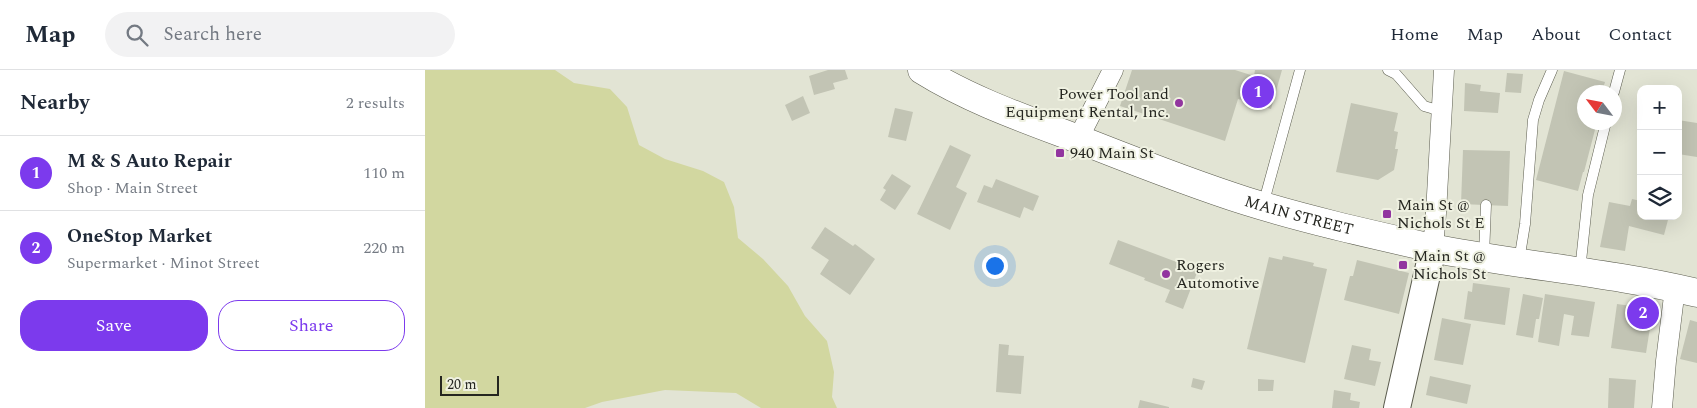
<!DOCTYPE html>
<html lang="en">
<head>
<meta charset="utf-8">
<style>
	body { margin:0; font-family:Spectral,serif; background:#f2f2f3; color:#1f2937 }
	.controls { position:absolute; right:15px; top:15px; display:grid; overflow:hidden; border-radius:10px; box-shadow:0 5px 20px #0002 }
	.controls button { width:45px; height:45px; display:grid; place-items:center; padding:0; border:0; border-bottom:1px solid #e0e1e3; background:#fff; color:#1f2937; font:25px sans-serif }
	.compass { position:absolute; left:1152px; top:15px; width:45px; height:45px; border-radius:50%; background:#fff; box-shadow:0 5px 20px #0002; rotate:302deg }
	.scale { position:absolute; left:15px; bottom:12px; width:59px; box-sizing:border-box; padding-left:5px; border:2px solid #252620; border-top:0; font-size:14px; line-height:18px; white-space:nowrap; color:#252620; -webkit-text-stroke:4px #eff1e1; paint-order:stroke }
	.you { position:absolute; left:569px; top:195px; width:18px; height:18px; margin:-12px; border:4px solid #fff; border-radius:50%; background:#1a73e8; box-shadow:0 0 0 8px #1a73e833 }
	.badge { display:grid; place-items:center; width:32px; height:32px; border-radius:50%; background:#7c3aed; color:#fff; font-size:16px; font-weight:700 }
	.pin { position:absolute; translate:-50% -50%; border:2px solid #fff; box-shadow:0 1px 5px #0006 }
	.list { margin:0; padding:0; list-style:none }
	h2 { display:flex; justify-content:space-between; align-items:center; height:65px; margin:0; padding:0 20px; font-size:21px }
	h2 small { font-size:16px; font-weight:400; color:#747a83 }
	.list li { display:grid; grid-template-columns:32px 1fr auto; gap:15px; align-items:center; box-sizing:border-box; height:75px; padding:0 20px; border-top:1px solid #e0e1e3 }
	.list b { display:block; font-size:19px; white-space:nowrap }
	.list p { margin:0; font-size:16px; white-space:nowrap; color:#747a83 }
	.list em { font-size:16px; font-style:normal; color:#747a83 }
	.actions { display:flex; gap:10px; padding:15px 20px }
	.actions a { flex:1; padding:11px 0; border:1px solid #7c3aed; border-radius:20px; text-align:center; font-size:18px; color:#7c3aed }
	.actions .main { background:#7c3aed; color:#fff }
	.icon { flex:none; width:28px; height:28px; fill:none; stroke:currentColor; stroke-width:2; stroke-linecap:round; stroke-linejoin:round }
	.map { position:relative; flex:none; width:1272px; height:338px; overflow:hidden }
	header { display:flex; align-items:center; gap:30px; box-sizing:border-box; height:70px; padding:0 25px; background:#fff; border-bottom:1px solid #e0e1e3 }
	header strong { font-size:24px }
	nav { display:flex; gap:28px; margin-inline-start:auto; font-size:18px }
	.search { width:350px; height:45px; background:#f2f2f3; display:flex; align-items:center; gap:12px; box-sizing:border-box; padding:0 18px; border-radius:28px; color:#747a83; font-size:19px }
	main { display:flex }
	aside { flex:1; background:#fff }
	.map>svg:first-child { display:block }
	.green { fill:#d2d7a0 }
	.building { fill:#c2c4b4 }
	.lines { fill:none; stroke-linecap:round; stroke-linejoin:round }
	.service-casing { stroke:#5b5c4e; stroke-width:11 }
	.minor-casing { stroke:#5b5c4e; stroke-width:21 }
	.tertiary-casing { stroke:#5b5c4e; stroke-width:28 }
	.secondary-casing { stroke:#5b5c4e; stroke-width:29 }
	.service { stroke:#fff; stroke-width:10 }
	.minor { stroke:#fff; stroke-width:20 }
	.tertiary { stroke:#fff; stroke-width:26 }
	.secondary { stroke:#fff; stroke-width:28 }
	.poi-dot { fill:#92359f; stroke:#eff1e1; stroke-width:2 }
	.labels { text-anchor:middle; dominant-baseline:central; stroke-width:4; stroke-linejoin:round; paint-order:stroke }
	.poi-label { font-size:16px; fill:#252620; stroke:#eff1e1; text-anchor:start }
	.street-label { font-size:16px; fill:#252620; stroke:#eff1e1 }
</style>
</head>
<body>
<header>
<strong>Map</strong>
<div class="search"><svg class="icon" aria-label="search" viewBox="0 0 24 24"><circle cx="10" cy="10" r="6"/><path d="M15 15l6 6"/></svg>Search here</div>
<nav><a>Home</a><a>Map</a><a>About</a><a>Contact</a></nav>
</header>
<main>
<aside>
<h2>Nearby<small>2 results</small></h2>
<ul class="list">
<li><span class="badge">1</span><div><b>M &amp; S Auto Repair</b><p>Shop · Main Street</p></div><em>110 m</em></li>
<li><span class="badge">2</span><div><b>OneStop Market</b><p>Supermarket · Minot Street</p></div><em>220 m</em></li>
</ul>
<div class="actions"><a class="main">Save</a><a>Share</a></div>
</aside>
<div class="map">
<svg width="1272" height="338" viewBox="0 0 1272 338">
	<rect width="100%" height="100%" fill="#e2e4d4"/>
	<path class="green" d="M0,0h130l19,13 36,6 17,18 12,38 26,14 38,12 21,11 10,25 4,31 25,21 25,27 17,30 22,25 7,31 -2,25 5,11h-76l-25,-15 -71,-3 -63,12 -17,6h-160z"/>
	<g class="building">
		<path d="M403,0h17l3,9 -15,4 2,6 -21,6 -5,-19z"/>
		<path d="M707,0h103l19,6 1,-6h27l-11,39 -33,-10 -13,42 -105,-35z"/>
		<path d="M1139,1l41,11 -3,10h-17v30h12l-13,50h-1l-5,19 -42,-11z"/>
		<path d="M1082,3l16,1 -2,19 -16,-1z"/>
		<path d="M1040,13l16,2 -1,6 20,2 -2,20 -34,-2z"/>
		<path d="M378,26l7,17 -18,8 -7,-16z"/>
		<path d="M926,33l47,10 -4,18 4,1 -3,17h3l-4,21 -16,10 -42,-8z"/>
		<path d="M470,38l18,4 -7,29 -18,-4z"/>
		<path d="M1253,50l19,3v34l-19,-3z"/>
		<path d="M525,75l21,10 -15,32 11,6 -17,37 -33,-16z"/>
		<path d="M1038,80l47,1 -2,55 -47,-2z"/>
		<path d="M467,104l19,12 -16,24 -15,-10 6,-10 -3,-2z"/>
		<path d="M571,109l43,17 -6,15 -9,-4 -4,11 -43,-16 7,-17 8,3z"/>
		<path d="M1207,129l9,2v15h28l-5,19 -35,-9 -4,25 -25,-4 9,-45 21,4z"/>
		<path d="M400,157l28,19 2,-2 20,15 -25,36 -30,-21 9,-14 -18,-12z"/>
		<path d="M693,170l80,30 -15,39 -18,-7 5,-12 -26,-10 1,-2 -36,-14z"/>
		<path d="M858,186l31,7 -1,3 14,3 -22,94 -58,-14 22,-92 13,3z"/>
		<path d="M932,190l52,13 -10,41 -55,-14 6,-24h3z"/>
		<path d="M1048,213l37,5 -5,37 -41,-6 4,-28 4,1z"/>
		<path d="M1098,224l20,4 -4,21h-3l-3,19 -17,-3z"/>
		<path d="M1120,224l50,8 -6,35 -18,-2 3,-19 -10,-2 -5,32 -21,-4z"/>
		<path d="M1192,234l36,5 -7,44 -35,-5z"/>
		<path d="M1017,248l29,6 -8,41 -29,-5z"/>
		<path d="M1265,250l7,2v41l-17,-4z"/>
		<path d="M574,274l10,1 -1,10 16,1 -3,38 -25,-2z"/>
		<path d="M927,275l19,4 -2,11 12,2 -6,24 -31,-7z"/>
		<path d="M1005,306l41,9 -4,19 -41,-9z"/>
		<path d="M768,308l12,3 -3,9 -11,-3z"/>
		<path d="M1184,308l27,2 -2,28h-26z"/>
		<path d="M833,309l16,1 -1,11h-15z"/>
		<path d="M909,320l17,3 -1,7 10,2 -1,6h-27z"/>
		<path d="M715,330l29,7v1h-31z"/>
	</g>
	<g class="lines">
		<defs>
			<g id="service">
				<path d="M963,0l8,4 28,32 17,5"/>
				<path d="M1189,22l6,-22"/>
				<path d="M838,135l37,-135"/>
				<path d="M1059,186l2,-51"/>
				<path d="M1094,191l6,-37 8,-104 6,-20 13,-30"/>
				<path d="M1155,201l8,-76 18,-73"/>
			</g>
			<g id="minor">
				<path d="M653,69l35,-69"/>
				<path d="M1008,178l3,-35 8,-143"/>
				<path d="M1237,338l4,-47 9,-73"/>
			</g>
			<path id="tertiary" d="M972,338l36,-160"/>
			<g id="secondary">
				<path id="s1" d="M497,0c48,30 103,49 156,69 56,22 111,44 168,62 61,19 124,33 186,47 88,18 178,24 265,45"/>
			</g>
		</defs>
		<use href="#service" class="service-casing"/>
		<use href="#minor" class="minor-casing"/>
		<use href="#tertiary" class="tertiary-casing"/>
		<use href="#secondary" class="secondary-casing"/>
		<use href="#service" class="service"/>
		<use href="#minor" class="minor"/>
		<use href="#tertiary" class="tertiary"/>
		<use href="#secondary" class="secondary"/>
	</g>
	<g class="poi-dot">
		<circle cx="754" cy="33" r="5"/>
		<rect x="630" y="78" width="10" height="10" rx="2.5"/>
		<rect x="957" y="139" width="10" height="10" rx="2.5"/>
		<rect x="973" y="190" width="10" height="10" rx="2.5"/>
		<circle cx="741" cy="204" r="5"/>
	</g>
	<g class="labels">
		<g class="poi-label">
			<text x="744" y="24" text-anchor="end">Power Tool and<tspan x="744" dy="18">Equipment Rental, Inc.</tspan></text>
			<text x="645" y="83">940 Main St</text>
			<text x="972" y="135">Main St @<tspan x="972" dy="18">Nichols St E</tspan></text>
			<text x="988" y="186">Main St @<tspan x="988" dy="18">Nichols St</tspan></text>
			<text x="751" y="195">Rogers<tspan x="751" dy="18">Automotive</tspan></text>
		</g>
		<g class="street-label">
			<text stroke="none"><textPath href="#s1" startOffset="405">MAIN STREET</textPath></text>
		</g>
	</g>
</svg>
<div class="controls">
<button>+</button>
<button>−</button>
<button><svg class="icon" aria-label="layers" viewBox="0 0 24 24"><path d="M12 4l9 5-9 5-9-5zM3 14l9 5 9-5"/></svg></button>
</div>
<svg class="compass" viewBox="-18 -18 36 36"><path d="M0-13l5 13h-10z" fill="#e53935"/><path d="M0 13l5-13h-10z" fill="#747a83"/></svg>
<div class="scale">20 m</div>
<div class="you"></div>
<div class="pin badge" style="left:833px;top:22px">1</div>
<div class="pin badge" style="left:1218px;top:243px">2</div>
</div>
</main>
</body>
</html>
